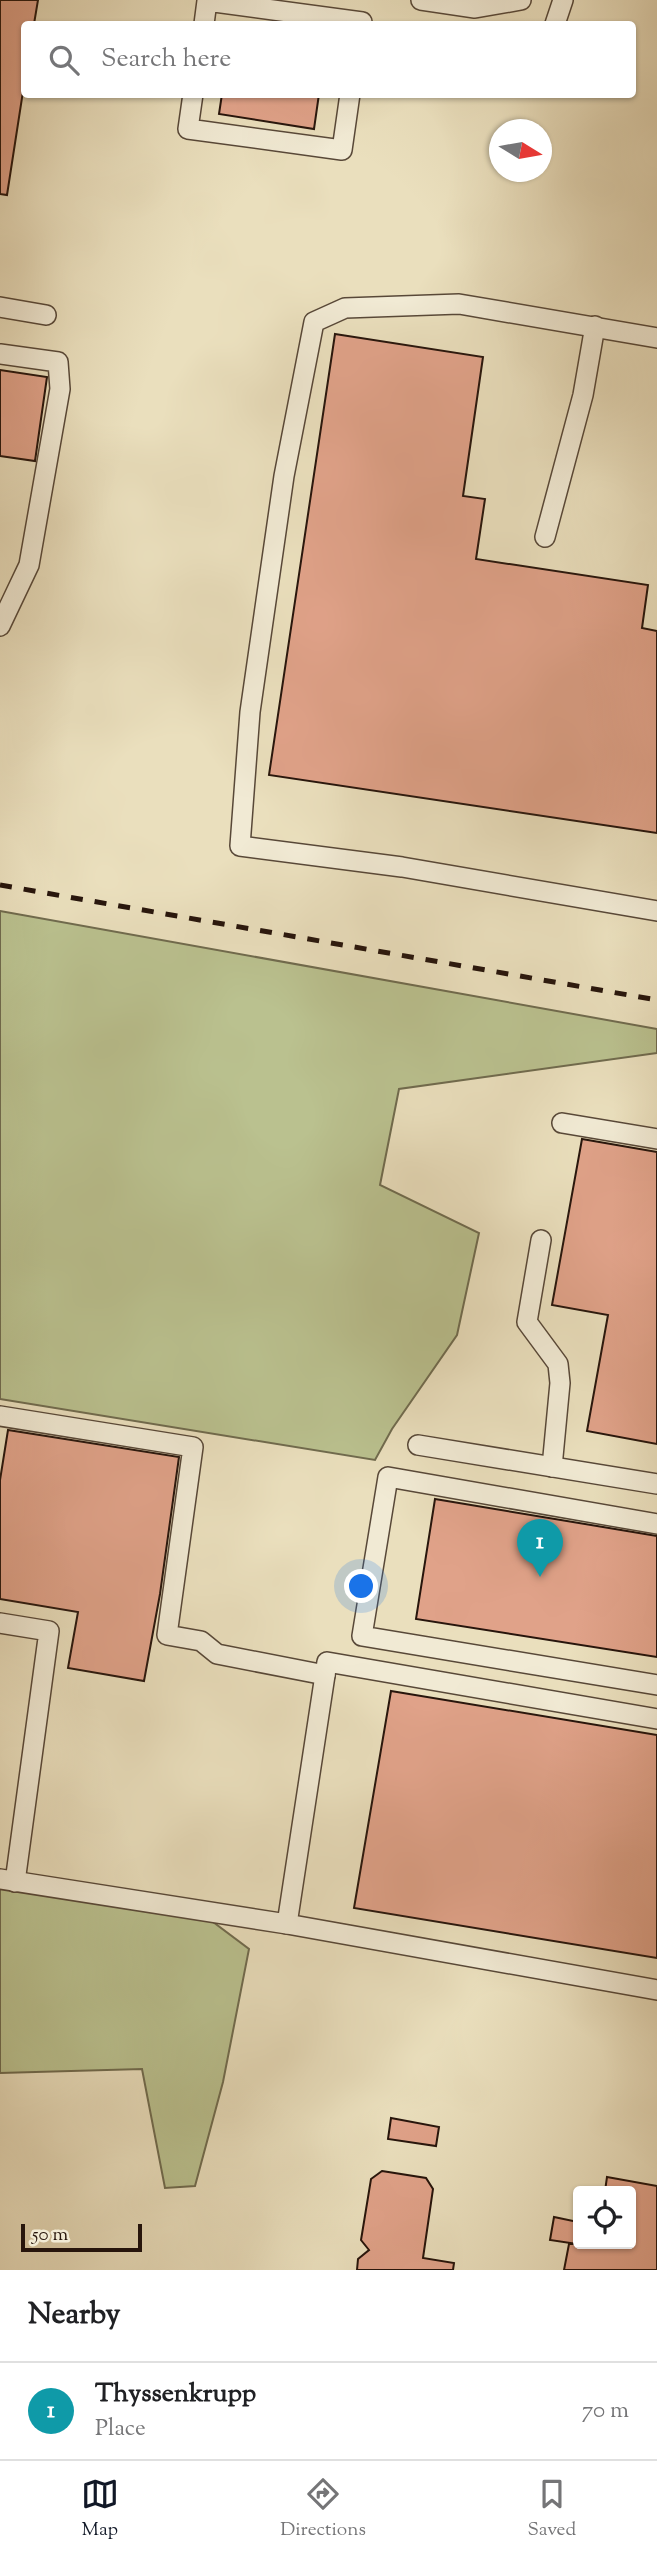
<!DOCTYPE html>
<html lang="en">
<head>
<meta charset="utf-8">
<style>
	body { margin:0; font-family:"Sorts Mill Goudy",serif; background:#f6f6f6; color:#202124 }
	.controls { position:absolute; right:21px; bottom:21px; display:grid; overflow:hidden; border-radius:7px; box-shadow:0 2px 5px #0004 }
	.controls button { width:63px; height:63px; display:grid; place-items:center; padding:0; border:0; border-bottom:2px solid #e0e0e0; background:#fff; color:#202124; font:35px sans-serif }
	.compass { position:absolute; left:489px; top:119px; width:63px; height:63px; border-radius:50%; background:#fff; box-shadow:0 2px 5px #0004; rotate:101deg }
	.scale { position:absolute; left:21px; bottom:18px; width:121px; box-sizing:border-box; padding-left:7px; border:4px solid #27150c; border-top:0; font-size:19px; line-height:24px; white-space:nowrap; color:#27150c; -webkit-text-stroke:5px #f1ead4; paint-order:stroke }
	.you { position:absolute; left:362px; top:1587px; width:24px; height:24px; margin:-18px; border:5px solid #fff; border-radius:50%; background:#1a73e8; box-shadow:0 0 0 10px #1a73e833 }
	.badge { display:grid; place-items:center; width:46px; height:46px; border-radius:50%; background:#111827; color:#fff; font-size:23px; font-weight:700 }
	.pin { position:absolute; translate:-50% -58px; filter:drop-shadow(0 2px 4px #0008) }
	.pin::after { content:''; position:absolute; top:37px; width:24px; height:21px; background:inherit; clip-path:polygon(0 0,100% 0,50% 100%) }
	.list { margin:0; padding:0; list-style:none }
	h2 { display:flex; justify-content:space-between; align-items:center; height:91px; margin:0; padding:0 28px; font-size:30px }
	h2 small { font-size:23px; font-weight:400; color:#757577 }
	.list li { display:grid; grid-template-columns:46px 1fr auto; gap:21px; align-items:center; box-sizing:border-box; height:98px; padding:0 28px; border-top:2px solid #e0e0e0 }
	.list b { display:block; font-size:26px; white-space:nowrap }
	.list p { margin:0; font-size:23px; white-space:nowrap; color:#757577 }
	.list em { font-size:23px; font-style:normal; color:#757577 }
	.icon { flex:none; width:38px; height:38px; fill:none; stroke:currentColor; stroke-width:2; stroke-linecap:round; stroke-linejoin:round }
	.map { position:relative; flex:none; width:657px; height:2270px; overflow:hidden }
	.search { position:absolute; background:#fff; box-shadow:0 2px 5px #0004; left:21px; right:21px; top:21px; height:77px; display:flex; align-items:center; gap:18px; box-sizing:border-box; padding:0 24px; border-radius:7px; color:#757577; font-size:26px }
	.sheet { height:189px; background:#fff }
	nav { display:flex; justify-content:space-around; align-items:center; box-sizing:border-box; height:98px; border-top:2px solid #e0e0e0; background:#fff; font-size:19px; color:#757577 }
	nav a { display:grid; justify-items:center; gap:4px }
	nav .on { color:#111827 }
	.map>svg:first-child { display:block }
	.green { fill:#bac18f; stroke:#706b4e; stroke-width:2 }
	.building { fill:#e0a289; stroke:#27150c; stroke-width:2 }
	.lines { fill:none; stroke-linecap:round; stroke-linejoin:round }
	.minor-casing { stroke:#584838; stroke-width:22 }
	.minor { stroke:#f1ead4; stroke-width:19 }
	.rail { stroke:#27150c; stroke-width:5; stroke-dasharray:12 12; stroke-linecap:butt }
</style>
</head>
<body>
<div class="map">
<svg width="657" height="2270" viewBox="0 0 657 2270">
	<rect width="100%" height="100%" fill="#eadfbd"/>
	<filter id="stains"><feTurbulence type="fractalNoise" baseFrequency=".00286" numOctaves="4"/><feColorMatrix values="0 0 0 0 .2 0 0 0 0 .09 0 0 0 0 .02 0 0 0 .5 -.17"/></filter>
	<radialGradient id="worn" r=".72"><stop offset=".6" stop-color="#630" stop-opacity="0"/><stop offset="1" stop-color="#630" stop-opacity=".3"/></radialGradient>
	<g class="green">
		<path d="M0,911l657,118v24l-258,36 -19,96 99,48 -22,102 -65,94 -17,31 -375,-61z"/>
		<path d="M0,1885l209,34 40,30 -26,133 -28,104 -30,2 -23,-119 -142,4z"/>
	</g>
	<g class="building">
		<path d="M0,0h38l-4,24h-10v61l-17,110 -7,-1z"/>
		<path d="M222,94h97l-5,35 -95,-15z"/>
		<path d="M335,334l148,23 -20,139 22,3 -9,60 172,26 -6,43 15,3v202l-388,-58z"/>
		<path d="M0,370l47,7 -12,84 -35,-5z"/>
		<path d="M582,1139l75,13v292l-70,-13 21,-116 -56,-10z"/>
		<path d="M8,1430l171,27 -19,137 -16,87 -76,-13 10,-56 -78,-13v-119z"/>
		<path d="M435,1499l222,37v121l-241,-38z"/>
		<path d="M391,1691l266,44v223l-303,-50z"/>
		<path d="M391,2118l48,9 -3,19 -48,-7z"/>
		<path d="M382,2171l44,7 7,11 -10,69 31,5 -1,7h-96l1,-11 11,-9 -8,-10 10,-61z"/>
		<path d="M607,2177l50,9v84h-93l5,-26h8l-27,-4 4,-23 24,5v22h53v-53h-26z"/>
	</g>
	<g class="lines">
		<defs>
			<g id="minor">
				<path d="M421,0l54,8 46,-8"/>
				<path d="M204,24l3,-23 155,21 -1,2"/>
				<path d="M555,24l8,-24"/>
				<path d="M193,94l-5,35 154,21 8,-56"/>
				<path d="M0,307l46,8"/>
				<path d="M657,338l-198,-34 -114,4 -31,14 -30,154 -34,236 -10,134 162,21 255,44"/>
				<path d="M0,354l58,8 2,27 -31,176 -29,61"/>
				<path d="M545,537l38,-142 12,-69"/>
				<path d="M562,1123l95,16"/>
				<path d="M541,1240l-14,82 31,42 2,19 -8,84"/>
				<path d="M0,1416l193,31 -26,188 34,6 16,13 108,21"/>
				<path d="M418,1445l239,39"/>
				<path d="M657,1524l-269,-47 -26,159 295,49"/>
				<path d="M0,1623l49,8 -34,251"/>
				<path d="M657,1719l-330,-57 -40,262 370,66"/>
				<path d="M0,1879l287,45"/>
			</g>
		</defs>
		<use href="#minor" class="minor-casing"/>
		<use href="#minor" class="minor"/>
		<path class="rail" d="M0,885l657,115"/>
	</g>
	<rect width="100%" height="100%" filter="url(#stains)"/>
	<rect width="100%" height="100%" fill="url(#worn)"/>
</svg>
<div class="controls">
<button><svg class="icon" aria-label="locate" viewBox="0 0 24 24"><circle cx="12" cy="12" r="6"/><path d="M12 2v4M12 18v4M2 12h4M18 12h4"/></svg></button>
</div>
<svg class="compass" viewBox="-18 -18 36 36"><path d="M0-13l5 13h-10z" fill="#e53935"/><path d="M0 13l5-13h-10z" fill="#757577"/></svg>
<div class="scale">50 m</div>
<div class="you"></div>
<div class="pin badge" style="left:540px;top:1577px;background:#0f9aa8">1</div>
<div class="search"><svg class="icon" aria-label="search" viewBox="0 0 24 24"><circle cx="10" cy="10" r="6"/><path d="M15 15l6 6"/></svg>Search here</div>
</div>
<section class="sheet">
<h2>Nearby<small></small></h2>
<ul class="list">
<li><span class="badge" style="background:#0f9aa8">1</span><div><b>Thyssenkrupp</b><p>Place</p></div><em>70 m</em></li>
</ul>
</section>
<nav>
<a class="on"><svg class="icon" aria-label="map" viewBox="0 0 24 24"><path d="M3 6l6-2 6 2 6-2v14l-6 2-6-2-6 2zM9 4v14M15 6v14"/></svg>Map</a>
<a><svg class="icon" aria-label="directions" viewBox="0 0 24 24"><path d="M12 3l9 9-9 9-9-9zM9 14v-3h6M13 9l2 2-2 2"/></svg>Directions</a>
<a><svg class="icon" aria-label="saved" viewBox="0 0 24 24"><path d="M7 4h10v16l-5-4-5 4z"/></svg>Saved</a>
</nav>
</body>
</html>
